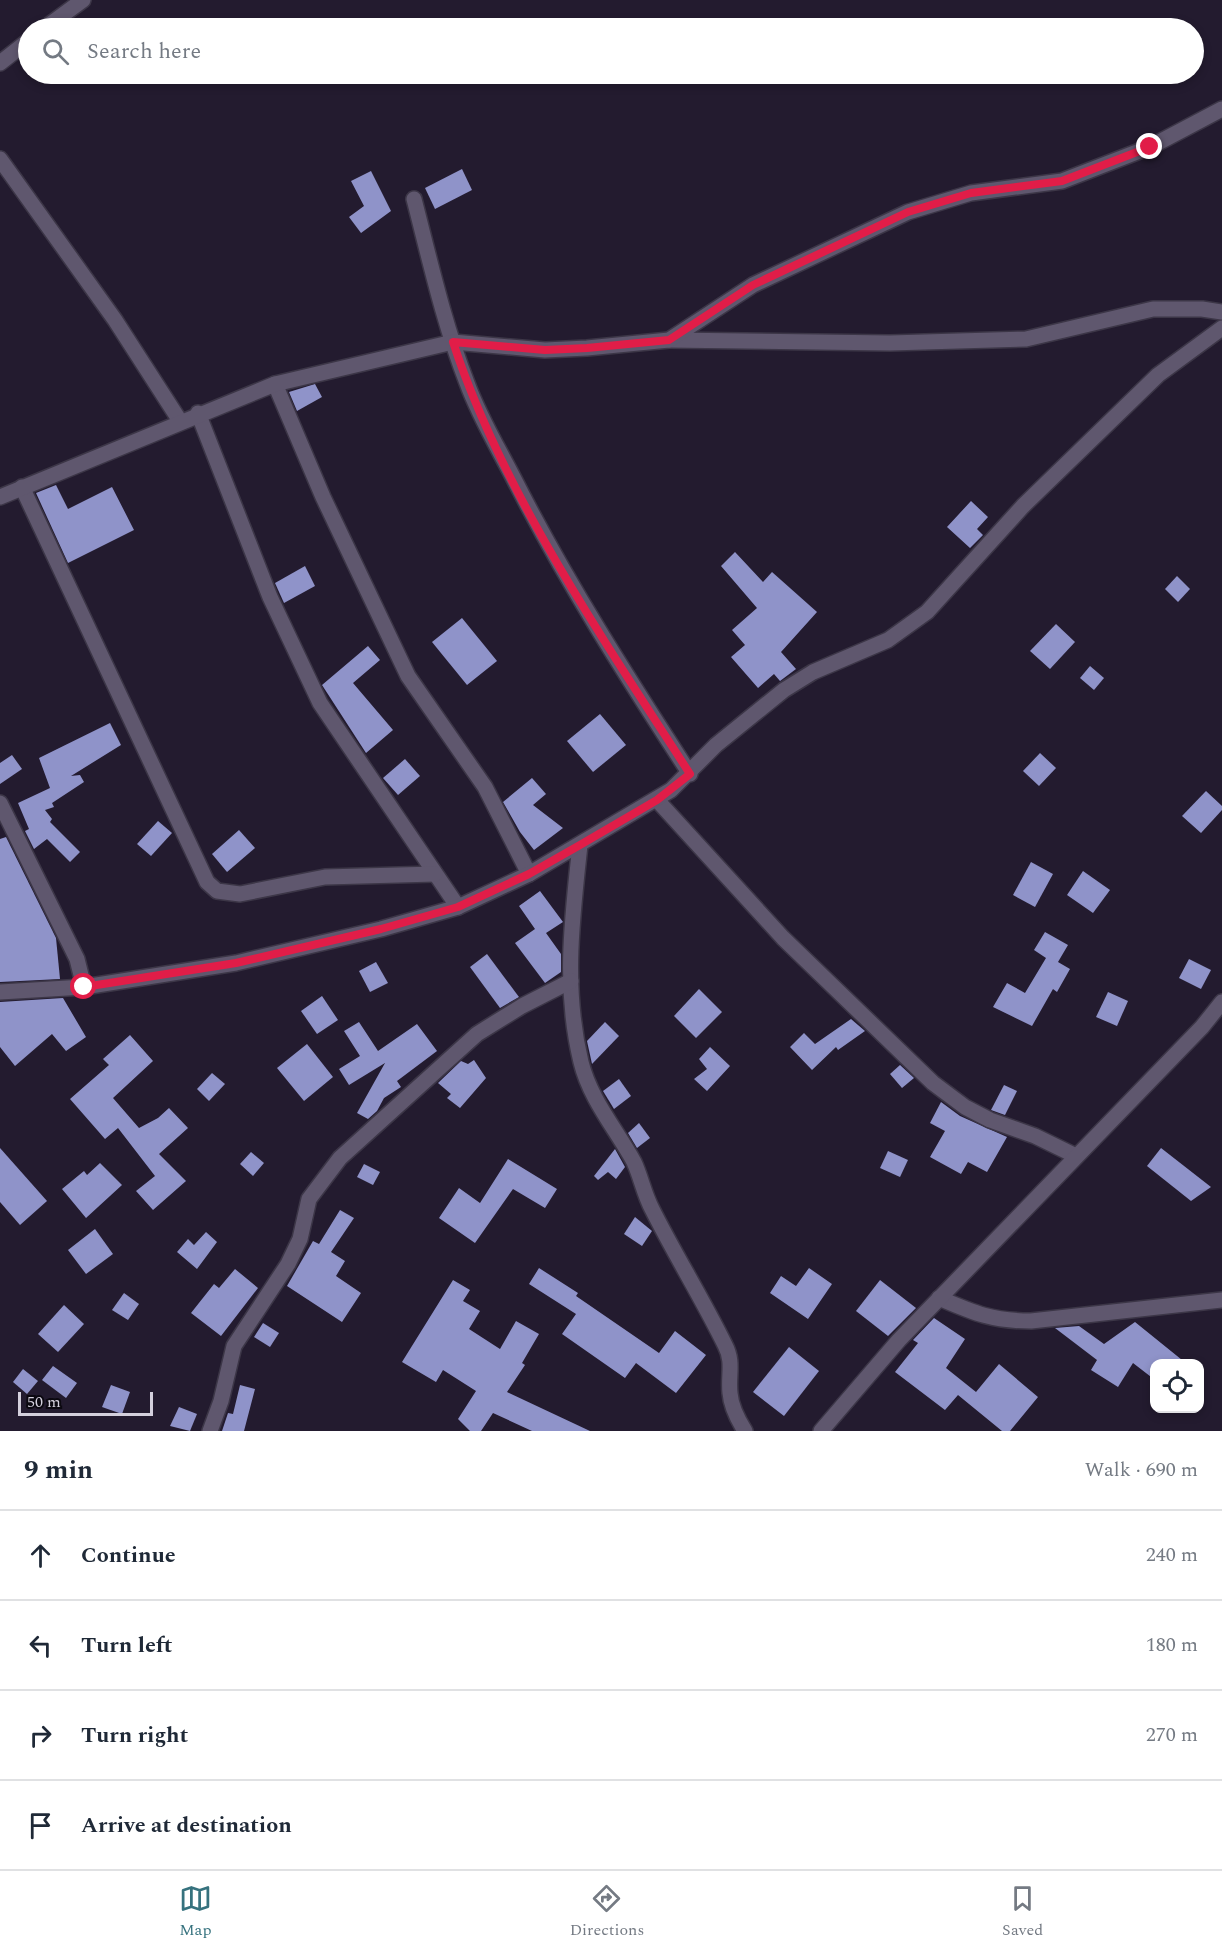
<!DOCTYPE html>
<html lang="en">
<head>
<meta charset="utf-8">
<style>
	body { margin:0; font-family:Spectral,serif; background:#f6f6f7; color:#1f2937 }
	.controls { position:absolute; right:18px; bottom:18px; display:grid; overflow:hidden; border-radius:12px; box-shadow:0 3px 9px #0003 }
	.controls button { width:54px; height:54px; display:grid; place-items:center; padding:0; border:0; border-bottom:2px solid #e0e1e3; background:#fff; color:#1f2937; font:30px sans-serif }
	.scale { position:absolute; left:18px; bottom:15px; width:135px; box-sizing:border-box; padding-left:6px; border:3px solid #d4d0dd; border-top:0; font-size:16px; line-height:21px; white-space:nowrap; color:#d4d0dd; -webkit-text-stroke:4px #0b0810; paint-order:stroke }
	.stop { position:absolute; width:18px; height:18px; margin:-14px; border:4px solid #e11d48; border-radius:50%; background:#fff }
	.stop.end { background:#e11d48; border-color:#fff; box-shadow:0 2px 6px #0008 }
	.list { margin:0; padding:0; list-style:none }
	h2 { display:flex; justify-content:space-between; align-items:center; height:78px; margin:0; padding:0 24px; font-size:26px }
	h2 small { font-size:20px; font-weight:400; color:#747a83 }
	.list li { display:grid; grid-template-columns:39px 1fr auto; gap:18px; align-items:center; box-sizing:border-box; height:90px; padding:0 24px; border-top:2px solid #e0e1e3 }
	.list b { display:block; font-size:22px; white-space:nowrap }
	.list em { font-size:20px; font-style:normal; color:#747a83 }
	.icon { flex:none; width:33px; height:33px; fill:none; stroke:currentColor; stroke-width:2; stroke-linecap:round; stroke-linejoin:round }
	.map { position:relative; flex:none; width:1222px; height:1431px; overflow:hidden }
	.search { position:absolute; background:#fff; box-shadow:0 3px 9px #0003; left:18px; right:18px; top:18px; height:66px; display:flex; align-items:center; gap:15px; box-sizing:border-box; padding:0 21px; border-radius:33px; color:#747a83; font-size:22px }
	.sheet { height:438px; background:#fff }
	nav { display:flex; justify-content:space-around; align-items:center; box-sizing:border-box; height:84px; border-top:2px solid #e0e1e3; background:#fff; font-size:16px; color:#747a83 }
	nav a { display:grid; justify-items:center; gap:3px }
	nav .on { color:#36727e }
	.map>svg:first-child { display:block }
	.building { fill:#8f93c9 }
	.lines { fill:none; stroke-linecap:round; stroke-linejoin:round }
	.minor-casing { stroke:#3c3647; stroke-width:18 }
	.minor { stroke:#5f576e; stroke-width:15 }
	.route { stroke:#e11d48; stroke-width:8 }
</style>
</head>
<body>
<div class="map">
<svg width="1222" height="1431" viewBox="0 0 1222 1431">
	<rect width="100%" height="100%" fill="#231b2f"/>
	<g class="building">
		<path d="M462,169l10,21 -37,19 -10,-21z"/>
		<path d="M371,171l20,40 -30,22 -12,-16 15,-11 -13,-25z"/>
		<path d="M315,384l7,13 -25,14 -8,-19z"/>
		<path d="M56,485l12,24 44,-22 22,43 -66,33 -32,-70z"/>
		<path d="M971,501l17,16 -11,12 6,6 -13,13 -23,-21z"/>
		<path d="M735,552l28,30 9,-10 45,40 -36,40 15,17 -16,12 -6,-7 -16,14 -27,-31 14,-12 -13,-15 25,-22 -36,-42z"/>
		<path d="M305,566l10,20 -31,17 -9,-20z"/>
		<path d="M1177,576l13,13 -12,13 -13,-13z"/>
		<path d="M462,618l35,43 -30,24 -35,-43z"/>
		<path d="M1056,624l19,18 -25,27 -20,-18z"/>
		<path d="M368,646l12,14 -27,23 40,47 -27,23 -44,-68z"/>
		<path d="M1090,666l14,12 -10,12 -14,-12z"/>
		<path d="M600,714l26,31 -33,27 -26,-31z"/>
		<path d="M110,723l11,22 -50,31 9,-1 4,7 -32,21 2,4 -9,3 7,9 -2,3 30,30 -10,10 -23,-23 -13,10 -9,-18 4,-2 -11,-26 32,-15 -11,-30z"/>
		<path d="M1040,753l16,15 -17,18 -16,-15z"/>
		<path d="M12,755l10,14 -22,15v-21z"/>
		<path d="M405,759l15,17 -22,19 -15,-17z"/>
		<path d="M532,778l14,16 -13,11 30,23 -29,22 -14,-18 -17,-30z"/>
		<path d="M1206,791l16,15v4l-21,23 -19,-17z"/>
		<path d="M158,821l14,12 -21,23 -14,-12z"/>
		<path d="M239,830l16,18 -28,24 -15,-18z"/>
		<path d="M6,837l50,101 4,41 -60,3v-143z"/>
		<path d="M1031,862l22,12 -18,33 -22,-12z"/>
		<path d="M1083,871l27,19 -17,23 -26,-18z"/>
		<path d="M540,891l23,31 -17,11 15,21v18l-16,11 -30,-40 20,-14 -16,-23z"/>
		<path d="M1045,932l23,13 -10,17 12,7 -13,23 -4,-3 -21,37 -39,-19 14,-24 18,10 21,-35 -12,-8z"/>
		<path d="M487,954l32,43 -19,11 -30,-41z"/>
		<path d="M1189,959l22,11 -10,19 -22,-11z"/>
		<path d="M376,962l12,21 -18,9 -11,-21z"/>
		<path d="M699,989l23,23 -26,26 -22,-22z"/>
		<path d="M1108,992l20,9 -11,25 -21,-9z"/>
		<path d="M322,996l16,24 -21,14 -16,-23z"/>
		<path d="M63,998l23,39 -20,14 -14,-17 -37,32 -15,-19v-45z"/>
		<path d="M851,1019l14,12 -27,19 -2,-3 -24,23 -22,-23 14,-14 11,11z"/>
		<path d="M359,1022l19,29 39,-27 20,27 -40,30 4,6 -17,11 -7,13 -9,8 -11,-6 28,-50 -36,22 -10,-16 21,-13 -16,-25z"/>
		<path d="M605,1022l14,14 -27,28 -5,-23z"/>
		<path d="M130,1035l23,26 -40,37 26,30 19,-10 11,-10 19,20 -29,26 27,27 -33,29 -17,-19 19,-15 -37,-48 -13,11 -35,-40 39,-34 -6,-6z"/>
		<path d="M307,1044l26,33 -29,24 -27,-33z"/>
		<path d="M710,1047l20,19 -23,25 -13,-12 13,-10 -8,-10z"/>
		<path d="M474,1060l12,18 -26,30 -13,-10 4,-4 -13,-11 23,-22 7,3z"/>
		<path d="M900,1065l14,13 -12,10 -12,-14z"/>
		<path d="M212,1073l13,11 -16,17 -12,-12z"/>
		<path d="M619,1079l12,17 -17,13 -11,-18z"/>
		<path d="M1004,1085l13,6 -12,24 -14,-5z"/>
		<path d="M941,1102l19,14 47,21 -20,35 -19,-10 -7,12 -31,-17 15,-26 -15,-8z"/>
		<path d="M639,1123l11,15 -13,10 -9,-15z"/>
		<path d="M0,1148l47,53 -27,24 -20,-23z"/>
		<path d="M1161,1148l50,39 -20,14 -44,-35z"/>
		<path d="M615,1149l10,18 -9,12 -8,-7 -10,8 -4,-4z"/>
		<path d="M888,1151l20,9 -8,17 -20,-9z"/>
		<path d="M251,1152l13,11 -11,13 -13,-12z"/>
		<path d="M508,1159l49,30 -12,19 -32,-19 -38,54 -36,-25 20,-30 21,15z"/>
		<path d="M100,1163l22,22 -36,33 -24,-29 22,-18 3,4z"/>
		<path d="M364,1164l16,8 -7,13 -16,-8z"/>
		<path d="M340,1210l14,8 -23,34 14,9 -9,15 25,17 -19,29 -55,-36 26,-45 6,3z"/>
		<path d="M635,1217l17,14 -10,15 -18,-12z"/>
		<path d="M95,1229l18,25 -27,20 -18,-24z"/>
		<path d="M206,1232l11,10 -20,27 -20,-17 11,-13 6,6z"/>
		<path d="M539,1268l39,25 -2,3 83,57 16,-22 31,24 -30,38 -40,-30 -11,15 -63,-44 14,-20 -47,-30z"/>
		<path d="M809,1268l23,16 -24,35 -38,-26 11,-17 15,10z"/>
		<path d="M235,1269l23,19 -37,48 -30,-23 23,-29 5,4z"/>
		<path d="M453,1280l17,10 -7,11 17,10 -11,18 31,20 16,-28 23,13 -17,29 3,2 -18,27 83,39h-58l-39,-18 -12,18h-11l-12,-12 18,-28 -33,-21 -7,12 -34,-20z"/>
		<path d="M880,1280l36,28 -28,28 -32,-25z"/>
		<path d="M124,1293l15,11 -11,16 -16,-10z"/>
		<path d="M64,1305l20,19 -26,28 -20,-18z"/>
		<path d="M934,1318l31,21 -19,29 30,24 23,-28 39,33 -28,34h-8l-44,-36 -13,15 -50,-38 23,-29 -5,-3z"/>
		<path d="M1135,1322l52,42h-32v16l-22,-17 -15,24 -27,-17 6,-10 -42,-32 24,-2 25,18z"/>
		<path d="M263,1323l16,10 -9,14 -16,-10z"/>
		<path d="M789,1347l30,24 -35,45 -31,-24z"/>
		<path d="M53,1366l24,17 -11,15 -24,-18z"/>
		<path d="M23,1369l15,12 -11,13 -14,-12z"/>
		<path d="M111,1385l19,7 -8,22 -20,-7z"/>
		<path d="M240,1385l15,4 -11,42h-22l6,-18 5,1z"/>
		<path d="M179,1407l18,7 -7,17 -20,-5z"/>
	</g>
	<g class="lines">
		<defs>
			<g id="minor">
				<path d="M45,28l38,-28"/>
				<path d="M0,63l28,-22"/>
				<path d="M0,159l115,161 65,101"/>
				<path d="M414,199c16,62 30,125 53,184 12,33 30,63 46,94 52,103 114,200 177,297"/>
				<path d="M669,340l221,3 136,-4 127,-30h49l20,3"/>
				<path d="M275,384l48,113 85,179 77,111 44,87"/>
				<path d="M198,413l72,184 50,106 138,204"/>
				<path d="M22,487l185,395 10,9 23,3 85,-17 110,-3"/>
				<path d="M0,497l275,-113 178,-42 92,8 42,-2 82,-8 84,-55 155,-73 63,-19 91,-12 88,-34 72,-38"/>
				<path d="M657,800l126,138 150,145 32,24 25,13 45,16 41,20"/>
				<path d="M0,803l77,156 7,28"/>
				<path d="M580,845c-8,74 -17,143 1,217 9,37 35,67 53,100 7,15 10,32 18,47 23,46 50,89 73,136 9,17 3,30 5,48 1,13 8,27 15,38"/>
				<path d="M0,992l84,-5 152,-24 145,-34 77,-22 71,-33 142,-84 45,-45 68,-55 29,-18 75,-32 39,-28 96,-106 135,-131 64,-47"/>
				<path d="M939,1298c35,15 53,23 92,23l191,-21"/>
				<path d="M210,1431l11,-30 13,-55 54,-82 12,-25 9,-40 31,-41 137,-124 45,-28 49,-25"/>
				<path d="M821,1431l78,-91 303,-313 20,-25"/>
			</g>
		</defs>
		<use href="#minor" class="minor-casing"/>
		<use href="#minor" class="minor"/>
	</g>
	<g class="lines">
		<path class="route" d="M84,987l152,-24 145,-34 77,-22 71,-33 51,-29 77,-45 33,-26c-85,-132 -188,-282 -237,-432l92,8 42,-2 82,-8 84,-55 155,-73 63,-19 91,-12 88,-34"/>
	</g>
</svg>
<div class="controls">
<button><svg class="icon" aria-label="locate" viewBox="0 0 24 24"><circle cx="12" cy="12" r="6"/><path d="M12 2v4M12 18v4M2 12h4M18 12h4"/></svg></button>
</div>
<div class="scale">50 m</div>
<div class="stop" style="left:84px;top:987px"></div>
<div class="stop end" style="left:1150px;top:147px"></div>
<div class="search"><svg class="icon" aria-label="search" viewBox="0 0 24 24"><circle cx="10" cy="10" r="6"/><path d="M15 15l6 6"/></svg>Search here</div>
</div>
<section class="sheet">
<h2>9 min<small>Walk · 690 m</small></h2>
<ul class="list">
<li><svg class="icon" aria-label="ahead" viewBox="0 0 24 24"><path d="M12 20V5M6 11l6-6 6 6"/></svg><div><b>Continue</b></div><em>240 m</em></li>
<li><svg class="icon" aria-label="left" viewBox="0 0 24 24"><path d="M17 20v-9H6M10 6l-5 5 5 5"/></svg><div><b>Turn left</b></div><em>180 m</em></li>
<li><svg class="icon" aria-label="right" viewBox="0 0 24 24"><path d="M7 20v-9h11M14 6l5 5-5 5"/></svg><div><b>Turn right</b></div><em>270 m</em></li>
<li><svg class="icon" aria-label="arrive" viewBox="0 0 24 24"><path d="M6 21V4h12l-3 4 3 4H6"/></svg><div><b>Arrive at destination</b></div></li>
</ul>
</section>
<nav>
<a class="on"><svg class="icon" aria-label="map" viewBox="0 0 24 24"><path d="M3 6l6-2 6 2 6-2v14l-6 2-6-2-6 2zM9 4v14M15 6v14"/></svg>Map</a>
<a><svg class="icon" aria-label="directions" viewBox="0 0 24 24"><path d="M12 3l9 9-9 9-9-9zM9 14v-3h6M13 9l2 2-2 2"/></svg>Directions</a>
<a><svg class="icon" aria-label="saved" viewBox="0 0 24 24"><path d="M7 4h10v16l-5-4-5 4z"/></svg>Saved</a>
</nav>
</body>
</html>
